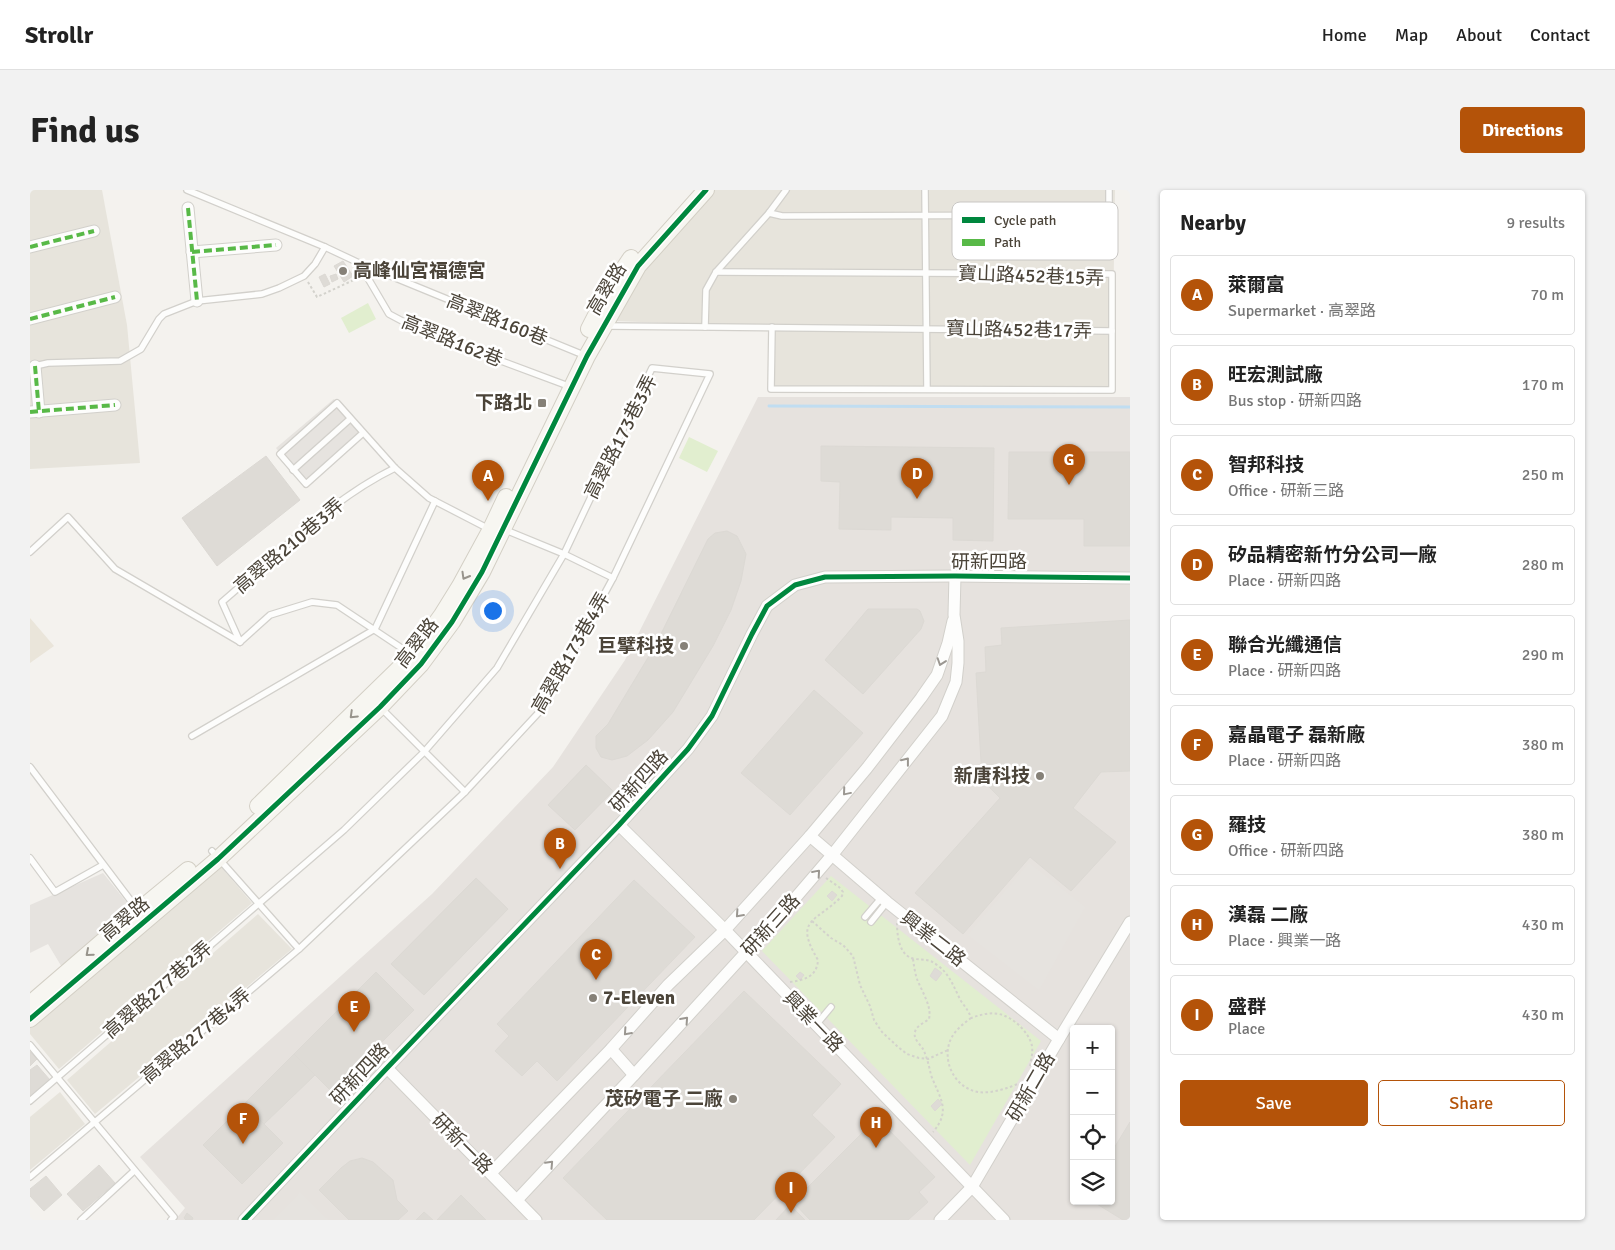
<!DOCTYPE html>
<html lang="en">
<head>
<meta charset="utf-8">
<style>
	body { margin:0; font-family:Signika,"Noto Sans TC",sans-serif; background:#f2f2f2; color:#222 }
	.controls { position:absolute; right:15px; bottom:15px; display:grid; overflow:hidden; border-radius:5px; box-shadow:0 1px 4px #0004 }
	.controls button { width:45px; height:45px; display:grid; place-items:center; padding:0; border:0; border-bottom:1px solid #e0e0e0; background:#fff; color:#222; font:25px sans-serif }
	.you { position:absolute; left:462px; top:420px; width:18px; height:18px; margin:-12px; border:4px solid #fff; border-radius:50%; background:#1a73e8; box-shadow:0 0 0 8px #1a73e833 }
	.badge { display:grid; place-items:center; width:32px; height:32px; border-radius:50%; background:#b45309; color:#fff; font-size:16px; font-weight:700 }
	.pin { position:absolute; translate:-50% -41px; filter:drop-shadow(0 1px 2px #0008) }
	.pin::after { content:''; position:absolute; top:26px; width:18px; height:15px; background:inherit; clip-path:polygon(0 0,100% 0,50% 100%) }
	.list { margin:0; padding:0; list-style:none }
	h2 { display:flex; justify-content:space-between; align-items:center; height:65px; margin:0; padding:0 20px; font-size:21px }
	h2 small { font-size:16px; font-weight:400; color:#767676 }
	.list li { display:grid; grid-template-columns:32px 1fr auto; gap:15px; align-items:center; box-sizing:border-box; height:80px; margin:0 10px 10px; padding:0 10px; border:1px solid #e0e0e0; border-radius:5px }
	.list b { display:block; font-size:19px; white-space:nowrap }
	.list p { margin:0; font-size:16px; white-space:nowrap; color:#767676 }
	.list em { font-size:16px; font-style:normal; color:#767676 }
	.actions { display:flex; gap:10px; padding:15px 20px }
	.actions a { flex:1; padding:11px 0; border:1px solid #b45309; border-radius:5px; text-align:center; font-size:18px; color:#b45309 }
	.actions .main { background:#b45309; color:#fff }
	.icon { flex:none; width:28px; height:28px; fill:none; stroke:currentColor; stroke-width:2; stroke-linecap:round; stroke-linejoin:round }
	.map { position:relative; flex:none; width:1100px; height:1030px; overflow:hidden; border-radius:5px }
	header { display:flex; align-items:center; gap:30px; box-sizing:border-box; height:70px; padding:0 25px; background:#fff; border-bottom:1px solid #e0e0e0 }
	header strong { font-size:24px }
	nav { display:flex; gap:28px; margin-inline-start:auto; font-size:18px }
	.intro { display:flex; align-items:center; justify-content:space-between; box-sizing:border-box; height:120px; padding:0 30px }
	h1 { margin:0; font-size:35px }
	.button { padding:12px 22px; border-radius:5px; background:#b45309; color:#fff; font-size:18px; font-weight:700 }
	main { display:flex; gap:30px; padding:0 30px }
	aside { flex:1; background:#fff; border-radius:5px; box-shadow:0 1px 4px #0004 }
	.map>svg:first-child { display:block }
	.residential { fill:#e7e4dc }
	.industrial { fill:#e6e2de; fill-rule:evenodd }
	.education { fill:#eae5da }
	.green { fill:#e1eecf }
	.parking { fill:#e6e3df }
	.lines { fill:none; stroke-linecap:round; stroke-linejoin:round }
	.stream { stroke:#c0ddf1; stroke-width:3 }
	.building { fill:#dedbd6; stroke:#dcd9d4 }
	.lane-casing { stroke:#d2d0cb; stroke-width:8 }
	.street-casing { stroke:#d2d0cb; stroke-width:13 }
	.secondary-casing { stroke:#d3cfc5; stroke-width:18 }
	.path { stroke:#d3d2cc; stroke-width:2; stroke-dasharray:2.5 2.5; stroke-linecap:butt }
	.lane { stroke:#fdfdfc; stroke-width:5.5 }
	.street { stroke:#fdfdfc; stroke-width:11 }
	.secondary { stroke:#f7f6f1; stroke-width:16 }
	.quiet { stroke:#58b947; stroke-width:4; stroke-dasharray:8 4; stroke-linecap:butt }
	.cycleway-casing { stroke:#fff; stroke-width:8 }
	.cycleway { stroke:#00873e; stroke-width:5 }
	.oneway { stroke:#98948c }
	.oneway2 { stroke:#9b9791 }
	.poi-dot { fill:#868178; stroke:#fff; stroke-width:2 }
	.labels { text-anchor:middle; dominant-baseline:central; stroke-width:5; stroke-linejoin:round; paint-order:stroke }
	.poi-label { font-size:19px; font-weight:bold; fill:#4b4439; stroke:#fff; text-anchor:end }
	.street-label { font-size:19px; fill:#4b4439; stroke:#fff }
	.key { fill:#fff; stroke:#c9c7c4; stroke-width:1 }
	.key-label { font-size:14px; fill:#4b4439 }
</style>
</head>
<body>
<header>
<strong>Strollr</strong>
<nav><a>Home</a><a>Map</a><a>About</a><a>Contact</a></nav>
</header>
<div class="intro"><h1>Find us</h1><a class="button">Directions</a></div>
<main>
<div class="map">
<svg width="1100" height="1030" viewBox="0 0 1100 1030">
	<rect width="100%" height="100%" fill="#f4f2ee"/>
	<g class="residential">
		<path d="M0,0h72l25,135 13,138 -110,6z"/>
		<path d="M681,0h404l-3,200 -341,-1v-62l-156,-6 28,-53z"/>
		<path d="M191,677l31,36 -193,166 -29,-35v-6z"/>
		<path d="M228,724l34,35 -197,165 -28,-34z"/>
		<path d="M30,902l25,32 -55,46v-53z"/>
	</g>
	<path class="industrial" d="M728,207h372v823h-955l10,-12 -45,-51 292,-263 121,-127 72,-107zM1044,839h37v172h-37z"/>
	<path class="education" d="M0,428l24,28 -24,17z"/>
	<g class="green">
		<path d="M338,113l8,16 -27,14 -8,-15z"/>
		<path d="M659,247l29,14 -11,21 -28,-14z"/>
		<path d="M801,686l210,165 -71,124 -208,-214z"/>
	</g>
	<g class="parking">
		<path d="M304,209l29,34 -57,51 -30,-36z"/>
		<path d="M999,673l56,44 -46,83 -71,-55z"/>
		<path d="M73,683l29,36 -69,60 -15,-25 -18,9v-48z"/>
		<path d="M270,1002l29,28h-56z"/>
	</g>
	<g class="lines">
		<path class="stream" d="M739,216l361,1"/>
	</g>
	<g class="building">
		<path d="M313,71l10,15 -9,6 -10,-16z"/>
		<path d="M295,84l5,10 -6,3 -5,-10z"/>
		<path d="M306,84l2,5 -6,3 -2,-6z"/>
		<path d="M791,256l173,2 -1,93 -40,-1v-22l-62,-1v13l-52,-1 1,-47 -19,-1z"/>
		<path d="M979,262h121v94h-46v-27h-76z"/>
		<path d="M236,266l34,44 -83,66 -35,-48z"/>
		<path d="M697,341l10,5 9,18 -5,27 -10,29 -18,36 -40,66 -25,28 -21,16 -15,4 -11,-3 -5,-9v-12l12,-12 47,-78 53,-107 7,-6z"/>
		<path d="M838,419h49l3,2 4,10 -3,8 -58,65 -38,-34z"/>
		<path d="M1100,430v151l-29,1 -28,36 43,34 -45,49 -41,-34 -67,77 -48,-41 85,-95 -18,-18 -6,-107 10,-1 -1,-25 17,-2 -1,-17z"/>
		<path d="M784,500l49,43 -73,82 -49,-42z"/>
		<path d="M556,575l27,26 -38,39 -27,-25z"/>
		<path d="M446,688l32,31 -84,86 -33,-31z"/>
		<path d="M604,690l61,57 -138,144 -20,-20 -15,15 -27,-25 14,-15 -12,-12z"/>
		<path d="M802,701l5,4 -5,6 -5,-5z"/>
		<path d="M905,778l7,5 -6,8 -6,-5z"/>
		<path d="M346,782l38,38 -82,82 -38,-38z"/>
		<path d="M770,782l4,3 -4,5 -4,-4z"/>
		<path d="M714,801l97,93 -29,31 23,22 -81,83h-147l-44,-42z"/>
		<path d="M0,862l7,7 -7,7z"/>
		<path d="M264,864l21,21 -51,49 -20,-20z"/>
		<path d="M7,875l13,15 -20,17v-27z"/>
		<path d="M908,909l4,5 -7,7 -4,-5z"/>
		<path d="M214,914l39,39 -41,41 -39,-39z"/>
		<path d="M847,928l58,59 -16,15 9,10 -20,18h-98l-17,-18z"/>
		<path d="M1100,932v98h-7l-31,-19h19v-48z"/>
		<path d="M332,968l11,4 20,18 4,20 11,11 -10,9h-49l-30,-30 22,-22 9,-7z"/>
		<path d="M69,975l16,18 -32,28 -16,-17z"/>
		<path d="M16,986l16,19 -18,16 -14,-15v-7z"/>
		<path d="M431,1005l25,25h-49z"/>
		<path d="M760,1015l15,15h-29z"/>
		<path d="M394,1022l9,8h-17z"/>
		<path d="M157,1023l6,5 -1,2h-6l-2,-2z"/>
	</g>
	<g class="lines">
		<defs>
			<g id="lane">
				<path d="M157,0l138,57 34,16 227,93"/>
				<path d="M895,0l2,199"/>
				<path d="M739,23l13,3 327,-1v-25"/>
				<path d="M329,73l30,51 32,17 150,56"/>
				<path d="M686,82l396,2v116l-341,-1 1,-62"/>
				<path d="M577,136l505,5"/>
				<path d="M675,137l1,-37 10,-18 53,-59 17,-23"/>
				<path d="M5,176l13,-3 72,-2 21,-12 18,-30 5,-5 33,-13 65,-7 17,-6 25,-12 11,-12 10,-17"/>
				<path d="M333,243l-57,51 -26,-30 57,-51 58,65 34,30 60,31"/>
				<path d="M263,280l57,-51"/>
				<path d="M473,339l61,25 49,24"/>
				<path d="M0,362l38,-35 47,52 125,73"/>
				<path d="M210,452l-18,-40c54,-46 109,-103 173,-134"/>
				<path d="M210,452l30,-27 42,-13 25,3 75,50"/>
				<path d="M352,519l83,83"/>
				<path d="M162,546l183,-107 60,-128"/>
				<path d="M0,577l107,142"/>
				<path d="M182,661l87,98"/>
				<path d="M0,668l25,34 48,-27"/>
				<path d="M835,727l17,-20"/>
				<path d="M841,732l16,-20"/>
				<path d="M786,835l15,-18"/>
				<path d="M0,855l144,172 -3,3"/>
				<path d="M0,911l314,-271 80,-78 73,-84 67,-114 88,-186 58,6 -97,204 -71,131 -77,83 -166,157 -269,228"/>
				<path d="M51,1030l53,-49"/>
			</g>
			<g id="street">
				<path d="M158,18l9,93"/>
				<path d="M0,57l64,-16"/>
				<path d="M162,62l84,-7"/>
				<path d="M0,129l85,-22"/>
				<path d="M5,176l4,46"/>
				<path d="M0,222l85,-7"/>
				<path d="M589,635l106,105 279,290"/>
				<path d="M780,646l77,66 172,137"/>
				<path d="M581,859l23,26"/>
				<path d="M357,878l149,152"/>
				<path d="M461,983l120,-124 57,-64 57,-55 85,-94 57,-68 54,-70 16,-23 11,-32 5,-22"/>
				<path d="M487,1010l117,-125 157,-172 42,-49 109,-138 14,-34 2,-19v-22l-4,-26 1,-39"/>
				<path d="M214,1030l143,-152 232,-243 69,-76 24,-33 40,-82 15,-28 28,-21 30,-8 130,-1 175,2"/>
				<path d="M910,1030l32,-33 87,-148 71,-117"/>
			</g>
			<g id="secondary">
				<path d="M559,139l19,-37 23,-34"/>
				<path d="M228,616l155,-151 29,-40 18,-29 31,-57 15,-32"/>
				<path d="M0,814l101,-87 57,-47"/>
				<path d="M0,829l188,-160 162,-152 41,-43 31,-42 30,-50 105,-216 51,-90 68,-76"/>
			</g>
		</defs>
		<use href="#lane" class="lane-casing"/>
		<use href="#street" class="street-casing"/>
		<use href="#secondary" class="secondary-casing"/>
		<g class="path">
			<path d="M278,92l9,15 41,-19"/>
			<path d="M782,731l19,17 12,7 10,11 7,29 10,21 4,14 8,12 16,15 9,7 12,4 9,1 20,-9"/>
			<path d="M867,733c0,12 2,34 18,36 9,1 15,0 22,6 13,9 17,23 24,36 4,6 8,10 10,17 9,-3 18,-6 28,-4 14,3 30,18 33,32 1,7 -1,14 -2,20"/>
			<path d="M883,769c1,7 2,14 4,20 5,13 15,27 12,40 -5,4 -13,7 -14,13 -2,7 5,12 8,17 4,8 6,17 8,26 8,22 21,35 2,57"/>
			<path d="M760,792c14,-2 27,-5 28,-22 -25,-42 -2,-37 24,-64l1,-4 -4,-5 -13,-9"/>
			<path d="M941,828c-8,6 -17,13 -21,23 -8,21 5,47 28,51 14,2 30,-4 42,-9"/>
		</g>
		<use href="#lane" class="lane"/>
		<use href="#street" class="street"/>
		<use href="#secondary" class="secondary"/>
		<g class="quiet">
			<path d="M158,18l9,93"/>
			<path d="M0,57l64,-16"/>
			<path d="M162,62l84,-7"/>
			<path d="M0,129l85,-22"/>
			<path d="M5,176l4,46"/>
			<path d="M0,222l85,-7"/>
		</g>
		<defs>
			<g id="cycleway">
				<path d="M0,829l188,-160 162,-152 41,-43 31,-42 30,-50 105,-216 51,-90 68,-76"/>
				<path d="M214,1030l143,-152 232,-243 69,-76 24,-33 40,-82 15,-28 28,-21 30,-8 130,-1 175,2"/>
			</g>
		</defs>
		<use href="#cycleway" class="cycleway-casing"/>
		<use href="#cycleway" class="cycleway"/>
	</g>
	<defs><path id="oneway-chevron" d="M-2-3.5L2.5 0L-2 3.5" fill="none" stroke-width="1.6" stroke-linecap="round" stroke-linejoin="round" transform="scale(1.25)"/></defs>
	<g class="oneway">
		<use href="#oneway-chevron" transform="translate(435 386) rotate(120)"/>
		<use href="#oneway-chevron" transform="translate(323 525) rotate(136)"/>
		<use href="#oneway-chevron" transform="translate(59 763) rotate(139)"/>
	</g>
	<g class="oneway2">
		<use href="#oneway-chevron" transform="translate(911 472) rotate(109)"/>
		<use href="#oneway-chevron" transform="translate(876 571) rotate(-52)"/>
		<use href="#oneway-chevron" transform="translate(816 602) rotate(130)"/>
		<use href="#oneway-chevron" transform="translate(787 683) rotate(-49)"/>
		<use href="#oneway-chevron" transform="translate(709 724) rotate(132)"/>
		<use href="#oneway-chevron" transform="translate(655 830) rotate(-48)"/>
		<use href="#oneway-chevron" transform="translate(597 842) rotate(132)"/>
		<use href="#oneway-chevron" transform="translate(520 974) rotate(-47)"/>
	</g>
	<g class="poi-dot">
		<circle cx="313" cy="81" r="5"/>
		<rect x="507" y="208" width="10" height="10" rx="2.5"/>
		<circle cx="654" cy="456" r="5"/>
		<circle cx="1010" cy="586" r="5"/>
		<circle cx="563" cy="808" r="5"/>
		<circle cx="703" cy="909" r="5"/>
	</g>
	<g class="labels">
		<g class="poi-label">
			<text x="323" y="81" text-anchor="start">高峰仙宮福德宮</text>
			<text x="502" y="213">下路北</text>
			<text x="644" y="456">巨擘科技</text>
			<text x="1000" y="586">新唐科技</text>
			<text x="573" y="808" text-anchor="start">7-Eleven</text>
			<text x="693" y="909">茂矽電子 二廠</text>
		</g>
		<g class="street-label">
			<text transform="translate(1001 86) rotate(2)">寶山路452巷15弄</text>
			<text transform="translate(577 99) rotate(-59)">高翠路</text>
			<text transform="translate(467 130) rotate(22)">高翠路160巷</text>
			<text transform="translate(989 140) rotate(1)">寶山路452巷17弄</text>
			<text transform="translate(422 151) rotate(22)">高翠路162巷</text>
			<text transform="translate(591 247) rotate(-63)">高翠路173巷3弄</text>
			<text transform="translate(259 356) rotate(-40)">高翠路210巷3弄</text>
			<text x="959" y="372">研新四路</text>
			<text transform="translate(387 453) rotate(-52)">高翠路</text>
			<text transform="translate(541 463) rotate(-60)">高翠路173巷4弄</text>
			<text transform="translate(609 591) rotate(-48)">研新四路</text>
			<text transform="translate(95 729) rotate(-40)">高翠路</text>
			<text transform="translate(741 735) rotate(-48)">研新三路</text>
			<text transform="translate(903 749) rotate(38)">興業二路</text>
			<text transform="translate(128 800) rotate(-41)">高翠路277巷2弄</text>
			<text transform="translate(783 832) rotate(46)">興業一路</text>
			<text transform="translate(166 846) rotate(-40)">高翠路277巷4弄</text>
			<text transform="translate(330 884) rotate(-47)">研新四路</text>
			<text transform="translate(1001 897) rotate(-60)">研新二路</text>
			<text transform="translate(432 954) rotate(45)">研新一路</text>
		</g>
	</g>
	<rect x="922" y="12" width="166" height="58" rx="8" class="key"/>
	<rect x="932" y="27" width="23" height="6" fill="#00873e"/>
	<rect x="932" y="49" width="23" height="7" fill="#58b947"/>
	<g class="key-label">
		<text x="964" y="35">Cycle path</text>
		<text x="964" y="57">Path</text>
	</g>
</svg>
<div class="controls">
<button>+</button>
<button>−</button>
<button><svg class="icon" aria-label="locate" viewBox="0 0 24 24"><circle cx="12" cy="12" r="6"/><path d="M12 2v4M12 18v4M2 12h4M18 12h4"/></svg></button>
<button><svg class="icon" aria-label="layers" viewBox="0 0 24 24"><path d="M12 4l9 5-9 5-9-5zM3 14l9 5 9-5"/></svg></button>
</div>
<div class="you"></div>
<div class="pin badge" style="left:458px;top:311px">A</div>
<div class="pin badge" style="left:530px;top:679px">B</div>
<div class="pin badge" style="left:566px;top:790px">C</div>
<div class="pin badge" style="left:887px;top:309px">D</div>
<div class="pin badge" style="left:324px;top:842px">E</div>
<div class="pin badge" style="left:213px;top:954px">F</div>
<div class="pin badge" style="left:1039px;top:295px">G</div>
<div class="pin badge" style="left:846px;top:958px">H</div>
<div class="pin badge" style="left:761px;top:1023px">I</div>
</div>
<aside>
<h2>Nearby<small>9 results</small></h2>
<ul class="list">
<li><span class="badge">A</span><div><b>萊爾富</b><p>Supermarket · 高翠路</p></div><em>70 m</em></li>
<li><span class="badge">B</span><div><b>旺宏測試廠</b><p>Bus stop · 研新四路</p></div><em>170 m</em></li>
<li><span class="badge">C</span><div><b>智邦科技</b><p>Office · 研新三路</p></div><em>250 m</em></li>
<li><span class="badge">D</span><div><b>矽品精密新竹分公司一廠</b><p>Place · 研新四路</p></div><em>280 m</em></li>
<li><span class="badge">E</span><div><b>聯合光纖通信</b><p>Place · 研新四路</p></div><em>290 m</em></li>
<li><span class="badge">F</span><div><b>嘉晶電子 磊新廠</b><p>Place · 研新四路</p></div><em>380 m</em></li>
<li><span class="badge">G</span><div><b>羅技</b><p>Office · 研新四路</p></div><em>380 m</em></li>
<li><span class="badge">H</span><div><b>漢磊 二廠</b><p>Place · 興業一路</p></div><em>430 m</em></li>
<li><span class="badge">I</span><div><b>盛群</b><p>Place</p></div><em>430 m</em></li>
</ul>
<div class="actions"><a class="main">Save</a><a>Share</a></div>
</aside>
</main>
</body>
</html>
